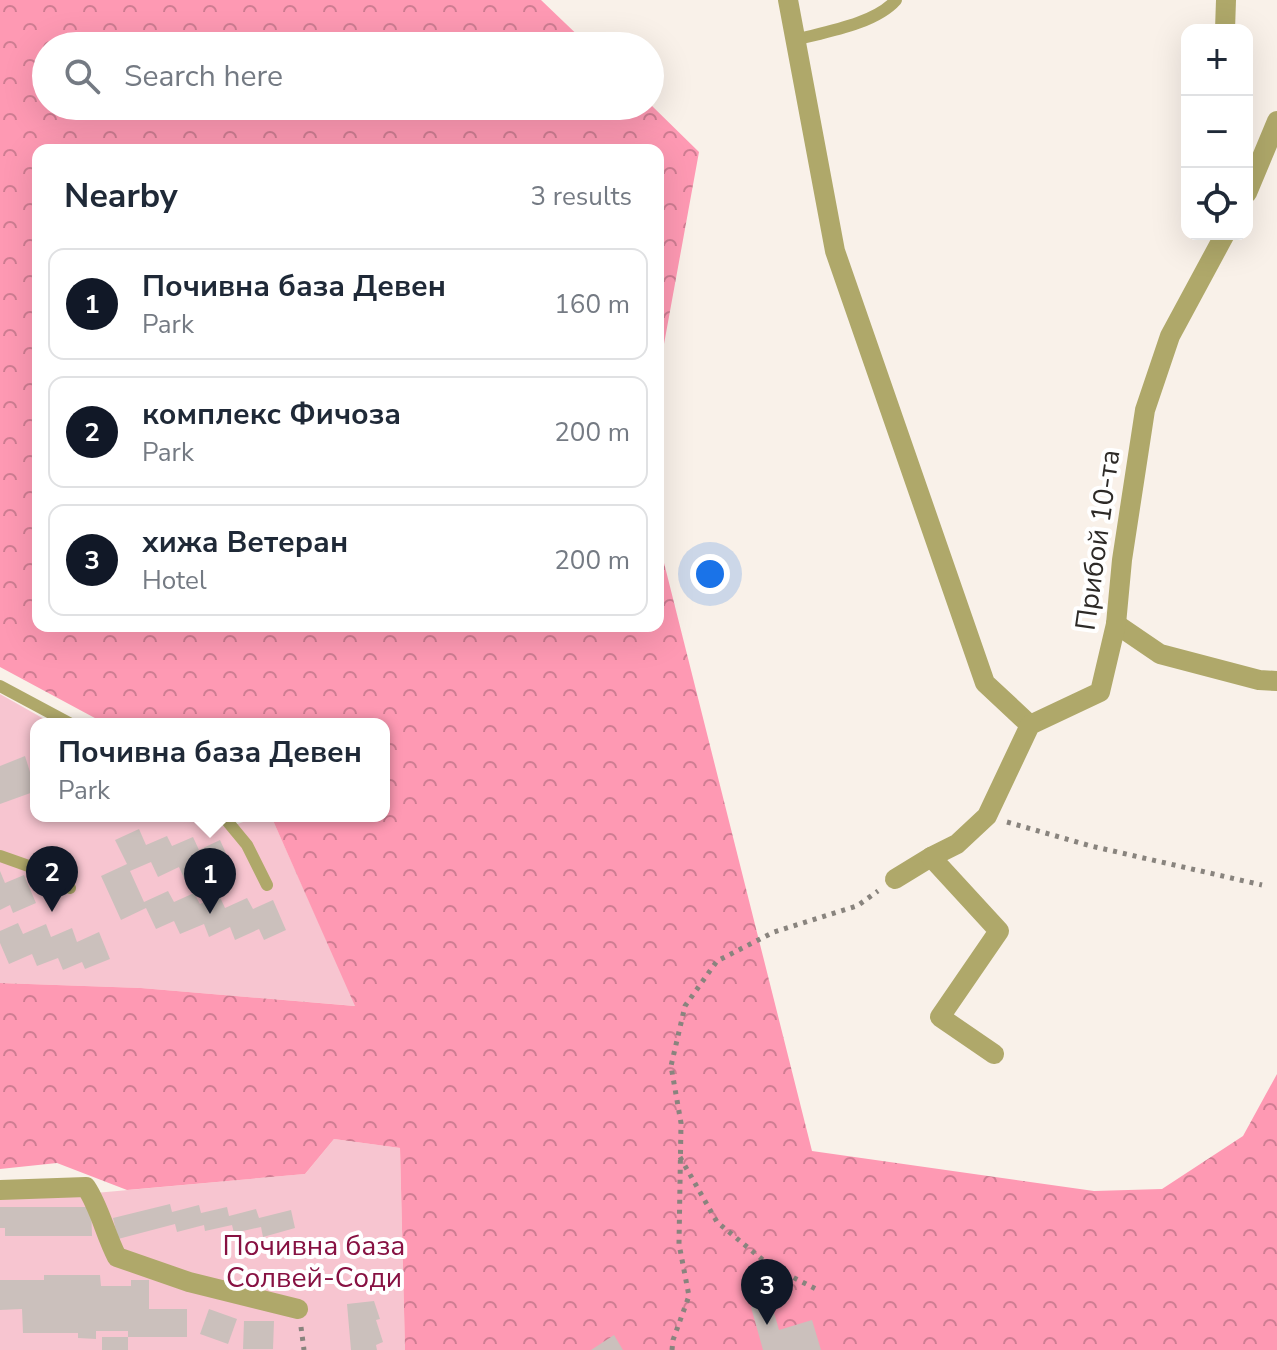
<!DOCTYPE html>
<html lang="en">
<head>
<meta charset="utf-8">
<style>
	body { margin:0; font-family:"Nunito Sans",sans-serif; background:#f6f6f7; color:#1f2937 }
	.controls { position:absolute; right:24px; top:24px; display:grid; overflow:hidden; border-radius:16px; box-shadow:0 8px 32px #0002 }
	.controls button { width:72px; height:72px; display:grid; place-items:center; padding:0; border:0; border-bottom:2px solid #e0e1e3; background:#fff; color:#1f2937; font:40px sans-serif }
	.you { position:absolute; left:710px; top:574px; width:28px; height:28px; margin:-20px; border:6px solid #fff; border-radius:50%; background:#1a73e8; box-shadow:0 0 0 12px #1a73e833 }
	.badge { display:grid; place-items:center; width:52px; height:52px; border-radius:50%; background:#111827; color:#fff; font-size:26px; font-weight:700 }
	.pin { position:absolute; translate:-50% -66px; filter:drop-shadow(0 2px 4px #0008) }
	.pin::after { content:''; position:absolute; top:42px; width:28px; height:24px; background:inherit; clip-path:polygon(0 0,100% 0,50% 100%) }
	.popup { position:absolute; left:30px; top:718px; width:360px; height:104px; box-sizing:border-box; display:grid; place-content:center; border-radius:16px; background:#fff; filter:drop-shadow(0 2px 6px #0005); font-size:26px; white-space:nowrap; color:#747a83 }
	.popup b { font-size:30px; color:#1f2937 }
	.popup::after { content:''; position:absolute; left:50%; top:100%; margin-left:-16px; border:16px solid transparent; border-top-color:#fff }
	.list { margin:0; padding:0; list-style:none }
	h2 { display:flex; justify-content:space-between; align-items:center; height:104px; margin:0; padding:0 32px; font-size:34px }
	h2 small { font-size:26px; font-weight:400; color:#747a83 }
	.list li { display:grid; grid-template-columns:52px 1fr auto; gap:24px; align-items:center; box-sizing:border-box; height:112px; margin:0 16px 16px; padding:0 16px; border:2px solid #e0e1e3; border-radius:16px }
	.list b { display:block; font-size:30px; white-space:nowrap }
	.list p { margin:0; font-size:26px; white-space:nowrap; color:#747a83 }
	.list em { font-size:26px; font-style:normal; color:#747a83 }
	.icon { flex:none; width:44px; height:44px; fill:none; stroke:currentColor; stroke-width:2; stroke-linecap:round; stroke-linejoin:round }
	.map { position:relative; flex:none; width:1277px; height:1350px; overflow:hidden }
	.search { position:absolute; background:#fff; box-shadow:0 8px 32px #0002; left:32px; top:32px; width:632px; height:88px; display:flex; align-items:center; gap:20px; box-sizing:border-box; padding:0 28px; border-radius:44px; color:#747a83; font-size:30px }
	.panel { position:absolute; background:#fff; box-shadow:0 8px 32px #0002; left:32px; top:144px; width:632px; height:488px; border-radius:16px }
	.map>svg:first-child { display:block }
	.green { fill:#f7c5d0 }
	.forest { fill:url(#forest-crowns) }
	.building { fill:#cbc0bc }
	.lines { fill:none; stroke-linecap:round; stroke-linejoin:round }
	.path { stroke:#89847e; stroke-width:5; stroke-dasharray:4 6; stroke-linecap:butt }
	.service { stroke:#afa86a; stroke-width:12 }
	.minor { stroke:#afa86a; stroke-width:20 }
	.labels { text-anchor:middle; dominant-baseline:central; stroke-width:8; stroke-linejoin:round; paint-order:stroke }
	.street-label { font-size:28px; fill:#2d2a27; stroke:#fff }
	.park-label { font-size:28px; fill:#871142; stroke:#fff }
</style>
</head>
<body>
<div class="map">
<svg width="1277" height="1350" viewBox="0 0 1277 1350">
	<defs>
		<pattern id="forest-crowns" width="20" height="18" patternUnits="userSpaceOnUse" patternTransform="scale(2)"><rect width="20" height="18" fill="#fe99b3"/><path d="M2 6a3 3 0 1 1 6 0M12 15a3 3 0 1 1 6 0" fill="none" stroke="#ce7d92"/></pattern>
	</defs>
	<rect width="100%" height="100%" fill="#f9f1e9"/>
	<g class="green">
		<path d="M0,694l53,30h-17v92h172l18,12 34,-12h11l85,190 -215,-18 -141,-5z"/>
		<path d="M334,1139l66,9 5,202h-405v-152l73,-3 232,-21z"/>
	</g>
	<path class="forest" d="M0,0h541l48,46h-543v60l604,-2 49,48 -41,225v-227h-620v476h620v-87l154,612 282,40 68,-2 81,-53 34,-62v276h-872l-5,-202 -66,-9 -29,35 -178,16 -70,-27 -57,6v-186l141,5 214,18 -84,-190h113v-92h-278l-106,-57z"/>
	<g class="building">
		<path d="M25,756l11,35 -36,13v-38z"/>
		<path d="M139,829l7,16 21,-9 5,10 21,-9 6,13 21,-10 13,29 -23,10 -5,-10 -21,9 -5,-11 -21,10 -7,-15 -21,9 14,31 24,-11 6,11 20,-9 6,11 19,-9 6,13 22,-10 6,11 20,-9 13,30 -22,10 -5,-11 -24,11 -5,-13 -21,10 -5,-13 -24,10 -6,-13 -18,8 -10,-21 -25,12 -20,-44 26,-12 -12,-24z"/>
		<path d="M0,871l5,12 19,-8 12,28 -23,10 -3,-8 -10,5z"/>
		<path d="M18,923l5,11 23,-10 5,13 21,-9 5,14 22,-10 11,27 -25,10 -3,-7 -19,8 -5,-12 -21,8 -5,-12 -23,10 -9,-21v-12z"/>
		<path d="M170,1204l2,8 27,-7 2,8 26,-6 2,9 27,-7 3,9 32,-8 4,18 -32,9 -2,-10 -27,6 -2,-8 -27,6 -1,-6 -27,7 -2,-8 -57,15 -5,-21z"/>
		<path d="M0,1207h91l1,29h-87v-8h-5z"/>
		<path d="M44,1275h56l1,11h30v-6h18v29h38v28h-59v-6h-32v8l-18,-1v-5h-55l-1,-24 -22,1v-30h44z"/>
		<path d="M374,1301l6,18 -4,1 7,22 -7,3 1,5h-26l-4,-46z"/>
		<path d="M771,1302l8,28 33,-10 9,30h-58l-12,-43z"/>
		<path d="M209,1309l28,10 -9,25 -28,-10z"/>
		<path d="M244,1321h30l-1,28h-30z"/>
		<path d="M614,1335l9,15h-32z"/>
		<rect x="102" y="1337" width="26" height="13"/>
	</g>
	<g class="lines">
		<g class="path">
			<path d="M1007,822l84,24 171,39"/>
			<path d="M680,1157l37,65 52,43 47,24"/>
			<path d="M301,1327l3,23"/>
			<path d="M672,1350l1,-10 16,-44 -10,-52 2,-121 -10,-57 14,-60 32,-45 57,-29 83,-26 21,-15"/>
		</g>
		<g class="service">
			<path d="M795,40c30,-8 80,-16 101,-40"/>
			<path d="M0,686l71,38"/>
			<path d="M223,816l24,29 20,40"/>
			<path d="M0,856l37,13 33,19"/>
		</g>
		<g class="minor">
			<path d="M788,0l47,251 150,432 45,42"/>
			<path d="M1225,30l1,-30"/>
			<path d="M1247,193l30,-72"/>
			<path d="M1116,624l44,30 99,26 18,1"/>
			<path d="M895,879l36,-22"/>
			<path d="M994,1054l-54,-37 59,-86 -68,-74 26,-13 30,-28 43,-91 70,-33 16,-68 6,-64 23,-150 25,-74 55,-102"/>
			<path d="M0,1190l86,-3c14,21 19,47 31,70l72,25 109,27"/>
		</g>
	</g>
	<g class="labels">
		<g class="street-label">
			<text transform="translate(1098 540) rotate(-82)">Прибой 10-та</text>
		</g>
		<g class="park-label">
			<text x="314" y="1246">Почивна база<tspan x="314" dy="32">Солвей-Соди</tspan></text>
		</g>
	</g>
</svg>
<div class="controls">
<button>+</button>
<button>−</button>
<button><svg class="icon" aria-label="locate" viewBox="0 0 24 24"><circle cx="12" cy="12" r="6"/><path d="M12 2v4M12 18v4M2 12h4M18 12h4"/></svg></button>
</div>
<div class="you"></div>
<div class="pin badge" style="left:210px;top:914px">1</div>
<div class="popup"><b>Почивна база Девен</b>Park</div>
<div class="pin badge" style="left:52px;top:912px">2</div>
<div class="pin badge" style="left:767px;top:1325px">3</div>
<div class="search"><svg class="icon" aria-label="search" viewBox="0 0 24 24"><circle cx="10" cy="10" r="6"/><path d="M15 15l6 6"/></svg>Search here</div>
<section class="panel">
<h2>Nearby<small>3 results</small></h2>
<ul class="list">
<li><span class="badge">1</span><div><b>Почивна база Девен</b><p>Park</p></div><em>160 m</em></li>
<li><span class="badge">2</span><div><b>комплекс Фичоза</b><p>Park</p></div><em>200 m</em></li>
<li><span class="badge">3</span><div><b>хижа Ветеран</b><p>Hotel</p></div><em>200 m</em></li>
</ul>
</section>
</div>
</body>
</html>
